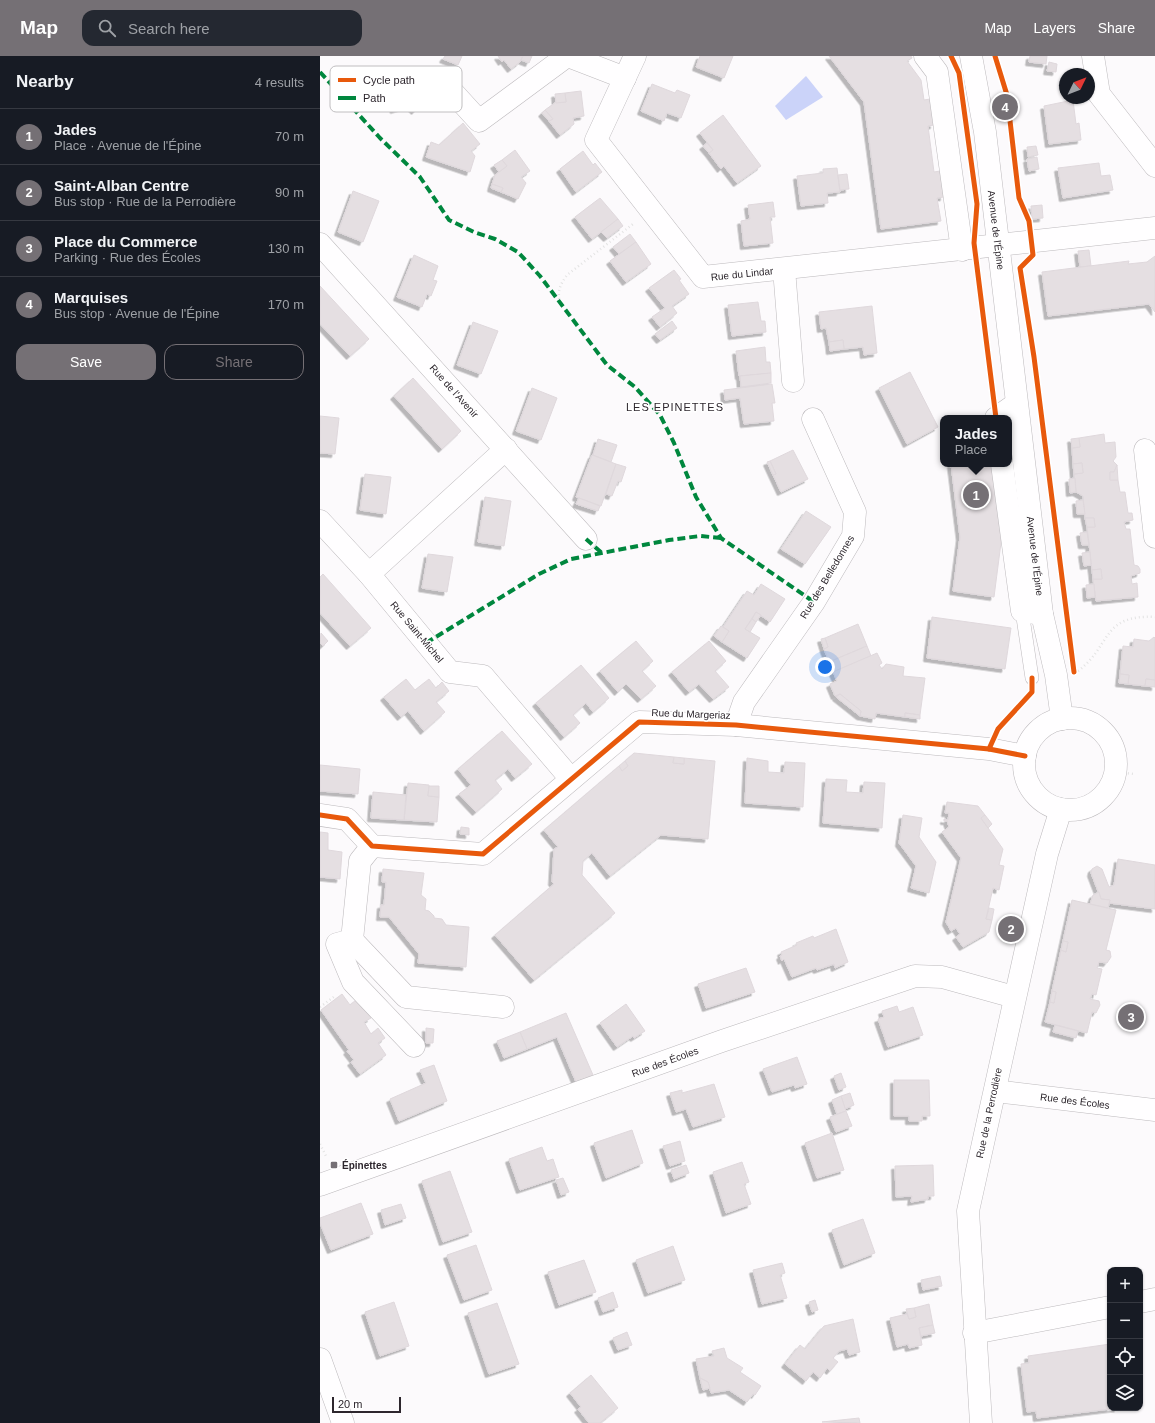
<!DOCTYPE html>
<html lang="en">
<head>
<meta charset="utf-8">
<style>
	body { margin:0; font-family:Helvetica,sans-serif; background:#242831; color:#f1f3f6 }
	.controls { position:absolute; right:12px; bottom:12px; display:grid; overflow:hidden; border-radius:8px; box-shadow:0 1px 3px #0004 }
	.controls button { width:36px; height:36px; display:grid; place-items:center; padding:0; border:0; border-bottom:1px solid #363941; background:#171b24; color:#f1f3f6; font:20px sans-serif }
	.compass { position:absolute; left:739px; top:12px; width:36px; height:36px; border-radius:50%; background:#171b24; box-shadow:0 1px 3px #0004; rotate:47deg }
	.scale { position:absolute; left:12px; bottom:10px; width:69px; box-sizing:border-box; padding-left:4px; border:2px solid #2d262d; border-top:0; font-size:11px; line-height:14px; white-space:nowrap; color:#2d262d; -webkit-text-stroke:3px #fff; paint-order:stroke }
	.you { position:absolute; left:505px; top:611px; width:14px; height:14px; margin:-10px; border:3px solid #fff; border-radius:50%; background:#1a73e8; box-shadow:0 0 0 6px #1a73e833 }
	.badge { display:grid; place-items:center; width:26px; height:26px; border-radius:50%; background:#757075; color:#fff; font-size:13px; font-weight:700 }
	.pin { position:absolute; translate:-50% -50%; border:2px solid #fff; box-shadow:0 1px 4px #0006 }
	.popup { position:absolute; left:620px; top:359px; width:72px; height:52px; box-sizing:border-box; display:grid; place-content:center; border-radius:8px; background:#171b24; filter:drop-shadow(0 1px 3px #0005); font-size:13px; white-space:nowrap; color:#9ea1a6 }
	.popup b { font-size:15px; color:#f1f3f6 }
	.popup::after { content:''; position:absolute; left:50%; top:100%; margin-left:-8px; border:8px solid transparent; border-top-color:#171b24 }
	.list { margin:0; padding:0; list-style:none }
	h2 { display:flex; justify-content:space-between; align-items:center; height:52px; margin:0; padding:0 16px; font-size:17px }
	h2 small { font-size:13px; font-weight:400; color:#9ea1a6 }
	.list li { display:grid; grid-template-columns:26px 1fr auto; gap:12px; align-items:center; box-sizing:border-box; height:56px; padding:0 16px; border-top:1px solid #363941 }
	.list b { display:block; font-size:15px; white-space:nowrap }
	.list p { margin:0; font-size:13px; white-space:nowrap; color:#9ea1a6 }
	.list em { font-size:13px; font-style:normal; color:#9ea1a6 }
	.actions { display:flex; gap:8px; padding:12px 16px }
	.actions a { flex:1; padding:9px 0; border:1px solid #757075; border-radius:12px; text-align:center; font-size:14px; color:#757075 }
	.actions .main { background:#757075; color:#fff }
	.icon { flex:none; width:22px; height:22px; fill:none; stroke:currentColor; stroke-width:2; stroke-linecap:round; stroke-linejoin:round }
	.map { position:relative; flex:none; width:835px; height:1367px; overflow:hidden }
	header { display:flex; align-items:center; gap:24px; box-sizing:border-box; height:56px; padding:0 20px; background:#757075; color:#fff }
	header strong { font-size:19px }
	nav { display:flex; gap:22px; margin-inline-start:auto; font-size:14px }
	.search { width:280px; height:36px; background:#242831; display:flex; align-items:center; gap:10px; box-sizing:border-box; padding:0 14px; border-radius:12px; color:#9ea1a6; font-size:15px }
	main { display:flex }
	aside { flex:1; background:#171b24 }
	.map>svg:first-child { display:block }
	.water { fill:#cbd3f9 }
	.building { fill:#e5dfe2; stroke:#dfd8dc; filter:url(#shadow) }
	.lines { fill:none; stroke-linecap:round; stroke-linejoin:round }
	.service-casing { stroke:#bdbabd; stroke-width:14 }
	.minor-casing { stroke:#bdbabd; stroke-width:23 }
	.tertiary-casing { stroke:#bdbabd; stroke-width:23 }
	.path { stroke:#e3e3e3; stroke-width:2.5; stroke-dasharray:1 3; stroke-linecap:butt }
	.service { stroke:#fffeff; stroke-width:13 }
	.minor { stroke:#fffeff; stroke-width:22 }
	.tertiary { stroke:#fffeff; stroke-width:22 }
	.quiet { stroke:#00873e; stroke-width:4; stroke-dasharray:8 4; stroke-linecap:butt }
	.cycleway-casing { stroke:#fff; stroke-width:8 }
	.cycleway { stroke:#e8590c; stroke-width:5 }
	.poi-dot { fill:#757075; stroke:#fff; stroke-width:1.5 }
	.labels { text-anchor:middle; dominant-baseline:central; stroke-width:3; stroke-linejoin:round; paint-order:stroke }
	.street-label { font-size:10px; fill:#2d262d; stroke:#fff }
	.poi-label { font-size:10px; font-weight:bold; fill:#2d262d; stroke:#fff; text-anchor:start }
	.neighbourhood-label { font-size:11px; letter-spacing:1px; fill:#2d262d; stroke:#fff }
	.key { fill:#fff; stroke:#c0bec0; stroke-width:1 }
	.key-label { font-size:11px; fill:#2d262d }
</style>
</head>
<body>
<header>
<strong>Map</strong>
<div class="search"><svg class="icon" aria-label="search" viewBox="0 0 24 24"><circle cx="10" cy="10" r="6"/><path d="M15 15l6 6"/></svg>Search here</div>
<nav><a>Map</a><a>Layers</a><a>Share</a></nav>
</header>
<main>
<aside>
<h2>Nearby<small>4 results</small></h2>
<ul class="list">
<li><span class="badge">1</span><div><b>Jades</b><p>Place · Avenue de l'Épine</p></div><em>70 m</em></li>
<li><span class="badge">2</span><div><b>Saint-Alban Centre</b><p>Bus stop · Rue de la Perrodière</p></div><em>90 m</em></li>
<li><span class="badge">3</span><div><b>Place du Commerce</b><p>Parking · Rue des Écoles</p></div><em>130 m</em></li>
<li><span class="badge">4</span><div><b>Marquises</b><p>Bus stop · Avenue de l'Épine</p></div><em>170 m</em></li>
</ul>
<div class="actions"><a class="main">Save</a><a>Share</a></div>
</aside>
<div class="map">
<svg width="835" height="1367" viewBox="0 0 835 1367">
	<defs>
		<filter id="shadow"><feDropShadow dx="-3.5" dy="3.5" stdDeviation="0" flood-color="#0004"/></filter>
	</defs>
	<rect width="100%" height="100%" fill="#fcfafc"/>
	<path class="water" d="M486,20l17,21 -37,23 -11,-14z"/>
	<g class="building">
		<path d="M125,0h17l-4,9 -15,-6z"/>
		<path d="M178,0h25l-3,6 -9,7 -7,-9 -2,2z"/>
		<path d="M203,0h9l-3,7 -8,-3z"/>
		<path d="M380,0h33l-9,22 -28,-11z"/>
		<path d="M509,0h82l1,2 -5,3 14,19 3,20 6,-1 4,26 -6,1 6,46 6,-1 4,26 -7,1 4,23 -60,8 -17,-127z"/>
		<path d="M710,0h17l-1,8 -17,-2z"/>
		<path d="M729,6l8,2 -1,8 -9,-1z"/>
		<path d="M97,18l17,18 -12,12 -5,-6 -10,8 -10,3 -2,-10 -4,1 -4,-20 17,-4 5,6z"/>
		<path d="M332,28l23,9 2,-3 13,5 -9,23 -14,-5 -3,8 -23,-10z"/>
		<path d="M261,35l3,25 -11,2 1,6 -14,11 -11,-14 4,-2 -8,-9 11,-8h10l-1,-9z"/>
		<path d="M245,37l1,9 -10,1 -1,-9z"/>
		<path d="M97,42l5,6 -7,7 -6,-6z"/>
		<path d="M75,43l2,10 -3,1 -3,-10z"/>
		<path d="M753,44l3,24 3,-1 2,17 -32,4 -5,-38z"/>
		<path d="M225,54l8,9 -4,2 -7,-8z"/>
		<path d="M403,59l38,51 -24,17 -13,-17 -3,3 -12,-16 4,-3 -13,-17z"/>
		<path d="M143,67l17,21 -9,7 4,5 -5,16 -44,-15 5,-15 8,3z"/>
		<path d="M387,87l6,7 -4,3 -6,-7z"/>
		<path d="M716,90l2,9 -10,2 -1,-10z"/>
		<path d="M195,94l15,21 -9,6 5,6 -8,16 -17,-7 2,-4 -11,-4 3,-9 12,-9 -5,-6z"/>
		<path d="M263,95l10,14 2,-2 7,9 -26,20 -16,-23z"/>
		<path d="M717,101l2,12 -10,2 -2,-12z"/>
		<path d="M182,104l5,6 -8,6 -5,-7z"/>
		<path d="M779,107l2,13 9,-1 3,15 -50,8 -5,-30z"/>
		<path d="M517,112l3,24 -13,1 1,10 -27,3 -4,-30 26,-3v-4z"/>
		<path d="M527,118l2,15 -9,1 -2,-15z"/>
		<path d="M172,128l11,4 -2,4 -10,-4z"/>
		<path d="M33,135l26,10 -16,41 -25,-10z"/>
		<path d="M280,142l18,21 -26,20 -17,-22z"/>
		<path d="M453,146l2,15h-5l3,26 -29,3 -3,-25 9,-2 -2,-14z"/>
		<path d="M722,149l1,13 -11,1 -1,-13z"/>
		<path d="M298,163l5,7 -16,12 -6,-6z"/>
		<path d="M310,178l6,8 -17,12 -6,-7z"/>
		<path d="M316,186l15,22 -25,18 -16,-21z"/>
		<path d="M769,194l2,16 -11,1 -2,-16z"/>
		<path d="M94,199l24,11 -5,14 4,1 -6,15 -4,-2 -5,13 -25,-10z"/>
		<path d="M835,200v56l-6,-8 -101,12 -6,-44 87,-11 -1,3 19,-2z"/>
		<path d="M354,214l7,9 -2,1 10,14 -17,12 5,7 -17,14 -8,-10 13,-9 -16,-20z"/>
		<path d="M0,230l49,53 -19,17 -30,-32z"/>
		<path d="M438,246l3,19h4l1,11 -34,4 -4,-31z"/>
		<path d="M552,250l5,47 -13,2 -1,-8 -19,2 -1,-9 -14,2 -3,-14 -5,1 -2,-17z"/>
		<path d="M352,265l5,7 -17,12 -5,-6z"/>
		<path d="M153,266l25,9 -17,43 -24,-9z"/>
		<path d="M523,284l1,9 -14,2 -1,-9z"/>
		<path d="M445,291l1,15h4l1,11 -32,3 -3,-25z"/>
		<path d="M590,316l28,55 -31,17 -28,-56z"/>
		<path d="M451,317v10l-30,4 -1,-11z"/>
		<path d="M93,322l48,53 -19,18 -48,-53z"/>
		<path d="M452,328l3,19h-3l2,18 -30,3 -4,-26 -15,2 -1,-10z"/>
		<path d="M212,332l25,10 -16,42 -25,-9z"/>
		<path d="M0,360l19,2 -4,36 -15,-1z"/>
		<path d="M784,378l1,9 10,-1 1,15 -3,4 4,4 -3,7h-4v8h8l2,12h5l3,21h4l1,7 -9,2 2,7h4l4,36 4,1 2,3v4l-9,3 1,8 5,-1 1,14 -42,4 -3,-22h9l-1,-10 -9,1 -5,-43h8l-1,-9h-9l-2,-22 -7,-4 -2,-18 9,-1 -1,-10 -9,1 -1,-16 8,-1 -1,-9z"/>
		<path d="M759,382l1,9 -8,1 -1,-9z"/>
		<path d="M278,383l19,6 -6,17 -18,-7z"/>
		<path d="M473,394l15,29 -27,13 -8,-17 3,-1 -6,-13z"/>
		<path d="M272,399l24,9 -15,42 -25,-9z"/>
		<path d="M450,405l6,13 -3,1 -6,-13z"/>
		<path d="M762,407l1,10 -9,1 -1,-10z"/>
		<path d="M296,408l10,3 -5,15 -3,-1 -6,15 -6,-2z"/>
		<path d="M631,408h42l9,71 -8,62 -41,-6 7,-54z"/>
		<path d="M797,409l1,15h-8v-8h4z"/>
		<path d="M45,418l26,3 -5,37 -26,-4z"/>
		<path d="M755,422l1,14 -6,1 -1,-14z"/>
		<path d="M165,441l26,4 -7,45 -26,-4z"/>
		<path d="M259,442l21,8 -2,5 -22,-7z"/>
		<path d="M763,444l2,14h-8l-1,-13z"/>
		<path d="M486,455l25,16 -26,37 -24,-15z"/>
		<path d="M765,462h9l1,9h-8z"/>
		<path d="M767,476l2,13h-7l-2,-12z"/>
		<path d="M770,496l1,13 -7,1 -2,-13z"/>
		<path d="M108,498l25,3 -6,35 -25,-4z"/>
		<path d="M781,513l1,10h-9l-1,-9z"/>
		<path d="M3,518l48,54 -21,18 -30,-33v-36z"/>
		<path d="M441,528l24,15 -15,23 -14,-10 -11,17 15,9 -13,20 -25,-16 7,-11 -6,-4 24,-36 7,4z"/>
		<path d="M774,528l1,13 -8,1 -1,-13z"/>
		<path d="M436,556l5,3 -5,7 -4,-3z"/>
		<path d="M612,561l79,11 -6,41 -78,-11z"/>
		<path d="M432,563l4,3 -6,10 -5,-3z"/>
		<path d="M538,568l9,22 -38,16 -5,-13 4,-2 -3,-9z"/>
		<path d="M401,570l8,5 -7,11 -8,-6z"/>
		<path d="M1,577l7,8 -5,5 -3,-3z"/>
		<path d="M834,581l1,1v42l-9,-1 -1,7 -17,-2 1,-9 -9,-1 3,-28 10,1 1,-8 15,2z"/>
		<path d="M505,582l3,9 -4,2 -3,-10z"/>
		<path d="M316,585l17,20 -11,10 14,15 -15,13 -15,-15 -8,8 -18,-21z"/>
		<path d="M389,585l17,20 -11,10 14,16 -16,12 -14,-15 -10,8 -17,-20z"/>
		<path d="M547,590l4,10 -38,16 -4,-10z"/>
		<path d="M557,597l5,10 -3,2 3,4 4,-5 18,3 -1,9 22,2 -5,37 -15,-2v4l-29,-4 -1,6 -15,-3 1,-5 -21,-17 -5,2 -5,-12 7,-3 -4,-9z"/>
		<path d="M261,609l28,33 -16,14 -7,-9 -13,12 7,8 -16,14 -28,-34z"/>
		<path d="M800,618l9,1 -1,9 -9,-1z"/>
		<path d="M86,623l9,11 14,-11 7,9 6,-6 7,9 -13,11 9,10 -21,19 -16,-20 -7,6 -17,-20z"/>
		<path d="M826,623l9,1v7l-10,-1z"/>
		<path d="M520,638l21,17 -1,5 -24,-19z"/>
		<path d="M585,657l15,2v4l-15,-2z"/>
		<path d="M182,675l30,33 -17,14 -7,-9 -13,11 7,9 -26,23 -17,-18 12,-9 -13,-16z"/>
		<path d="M314,697l40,4 -1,6 11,1v-6l31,3 -7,78 -47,-4 -51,41 -18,-23 -9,8 -1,14 33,38 -81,67 -39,-45 59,-51 -2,-2 2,-33 4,-2 -14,-17 75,-64 3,5 6,-5 -3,-5z"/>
		<path d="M354,701l10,1v6l-11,-1z"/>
		<path d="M427,702l21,3v11l16,1 1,-11 20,1 -2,44 -58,-4z"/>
		<path d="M305,705l3,5 -6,5 -3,-5z"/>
		<path d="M0,709l40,4 -2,25 -38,-3z"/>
		<path d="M506,723l21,1 -1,12 17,1 1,-11 21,1 -3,45 -59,-5z"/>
		<path d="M88,727l21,2 -1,11 11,1 -2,25 -33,-2z"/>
		<path d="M109,730h10v11l-11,-1z"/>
		<path d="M53,736l33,3 -2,25 -33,-2z"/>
		<path d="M627,746l31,4 7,9 -4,3 22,31 -4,16 5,1 -5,24 -6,-2 -7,31 6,1 -3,12 -26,15 -7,-10 4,-3 -4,-6 -5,3 -5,-9 15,-64 -19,-26 7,-5 -2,-6h-3v-2l4,1 1,-7h-4z"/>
		<path d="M583,759l19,3 -3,19 17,25 -7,31 -18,-5 5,-22 -17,-23z"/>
		<path d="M665,759l7,9 -4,4 -7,-10z"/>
		<path d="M141,771l8,1v7l-9,-1z"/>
		<path d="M0,776l8,1v17l14,2 -2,27 -20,-2z"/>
		<path d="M798,803l37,6v44l-46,-6 1,-3 -9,-1 -10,-26 1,-4 5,-3 5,3 7,18 5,-2z"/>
		<path d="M63,813l41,4 -3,22 5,4 -1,11 4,1 5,5v2l8,1 4,6 23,2 -3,40 -48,-4 1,-9 -30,-37h-9l1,-12h3l2,-23h-4z"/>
		<path d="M779,836l2,7 9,1 -2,8 -18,-4 3,-9z"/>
		<path d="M752,844l44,10 -10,40 4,1 1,6 -4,6 -8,-1 -2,6 5,1 -6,26 -4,-1 -2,5 9,2 1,4 -4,8 -4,-1 -5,21 -42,-11 5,-20 4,1 2,-11 -4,-1 9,-41 5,2 2,-10 -5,-1z"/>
		<path d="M669,852l5,1 -2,11 -6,-1z"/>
		<path d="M516,873l12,33 -13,6 -1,-4 -17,6 -1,-2 -24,9 -8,-18 -2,2 -2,-5 2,-1 -1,-3 16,-7 -1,-2 17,-7 1,2z"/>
		<path d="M743,885l5,1 -2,10 -5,-2z"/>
		<path d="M426,912l9,24 -49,16 -8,-24z"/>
		<path d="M732,935l4,1 -2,11 -4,-1z"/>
		<path d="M22,938l8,11 7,-6 14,19 -7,4 7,12 7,-6 7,10 -7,5 8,12 -26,19 -9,-12 3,-2 -7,-9 2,-1 -28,-40z"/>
		<path d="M306,948l19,27 -11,7 -1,-2 -16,11 -17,-24z"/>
		<path d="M577,950l2,6 14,-5 10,28 -35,12 -10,-28 6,-2 -2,-6z"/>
		<path d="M246,957l27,62 -17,7 -19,-45 -30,12 -7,-17z"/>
		<path d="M735,969l23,6 -2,7 -23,-6z"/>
		<path d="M106,972l8,1 -1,14h-7z"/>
		<path d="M200,976l7,17 -23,9 -7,-17z"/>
		<path d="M477,1001l10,27 -12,4 -1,-3 -22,7 -9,-23z"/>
		<path d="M114,1009l13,36 -48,20 -9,-22 36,-16 -6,-13z"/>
		<path d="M521,1017l5,14 -7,3 -5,-14z"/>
		<path d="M574,1024h35l1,36h-8v5h-13v-5h-15z"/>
		<path d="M394,1028l11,33 -32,10 -7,-18 -10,3 -6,-19 12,-3v3z"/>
		<path d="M530,1037l4,12 -9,4 -4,-13z"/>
		<path d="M521,1040l5,15 -9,3 -5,-14z"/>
		<path d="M526,1055l6,15 -16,6 -6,-15z"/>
		<path d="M312,1074l11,33 -37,15 -12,-35z"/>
		<path d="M512,1077l12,37 -27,8 -12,-35z"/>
		<path d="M360,1085l5,20 -15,5 -7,-20z"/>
		<path d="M222,1091l5,14 6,-2 6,18 -39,13 -11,-31z"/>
		<path d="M422,1106l7,20 -5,2 7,20 -25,9 -13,-41z"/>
		<path d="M366,1109l3,8 -15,6 -3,-9z"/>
		<path d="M613,1109l1,31h-6v3l-17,3 1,-6 -16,1 -1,-31z"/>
		<path d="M130,1115l22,61 -29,10 -21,-61z"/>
		<path d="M243,1122l6,14 -8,3 -5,-15z"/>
		<path d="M41,1147l12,31 -42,16 -11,-27v-5z"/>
		<path d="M81,1148l5,14 -21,7 -4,-15z"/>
		<path d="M543,1163l12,34 -31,12 -12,-35z"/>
		<path d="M156,1189l16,45 -28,10 -17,-45z"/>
		<path d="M353,1190l12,34 -37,13 -12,-33z"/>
		<path d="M264,1204l12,32 -37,13 -11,-33z"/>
		<path d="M462,1207l3,10 -5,2 7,23 -25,6 -9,-34z"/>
		<path d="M620,1220l2,10 -19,4 -2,-10z"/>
		<path d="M293,1236l5,15 -15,5 -5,-14z"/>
		<path d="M495,1244l3,10 -6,2 -3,-10z"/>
		<path d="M74,1246l15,44 -29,10 -15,-44z"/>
		<path d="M177,1247l22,61 -30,10 -21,-61z"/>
		<path d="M609,1248l4,21 -14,3 3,17 -13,3 -1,-4 -11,3 -7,-29 17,-4 2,5 7,-2 -2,-9z"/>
		<path d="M594,1252l2,9 -7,2 -3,-10z"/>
		<path d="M533,1263l7,33 -11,3 -2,-6 -8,2 -6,7 5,4 -8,9 -3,-3 -7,10 -7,-6 -7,9 -21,-17 15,-19 5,4 19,-23z"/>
		<path d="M613,1269l2,8 -14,3 -2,-8z"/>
		<path d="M307,1276l5,13 -14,5 -5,-12z"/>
		<path d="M790,1288v64h8l-81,10 -1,-7 -9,1 -6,-48 8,-1 -1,-7z"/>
		<path d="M404,1292l3,10 16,10 -3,4 21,14 -6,9 -2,-1 -6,8 -18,-12 -18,3 -3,-11 -8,-4 -4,-19 18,-3 -2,-5z"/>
		<path d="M271,1319l27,33 -18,15h-11l-11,-14 3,-2 -11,-14z"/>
		<path d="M380,1322l8,4 2,6 -7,2z"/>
		<path d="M539,1362l1,5 -38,-1z"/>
	</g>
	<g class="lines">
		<defs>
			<path id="service" d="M702,555l10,67"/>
			<g id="minor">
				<path d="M248,0l57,22"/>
				<path d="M315,0l-39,84 107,137 452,-49"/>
				<path d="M605,0l12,16 25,178"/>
				<path d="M773,0l6,38 56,72"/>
				<path d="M128,31l31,34 88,-65"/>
				<path d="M0,188l266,295"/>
				<path d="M464,213l9,112"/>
				<path d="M676,362l20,-14"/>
				<path d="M825,394l10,87"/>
				<path d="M682,408l20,147 20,3"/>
				<path d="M0,465l49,53 81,98 33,4 88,103"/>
				<path d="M49,518l137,-125"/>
				<path d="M416,669l8,-23 70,-100 39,-66 2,-24 -42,-93"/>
				<path d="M0,759l27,4 25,27 111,8 156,-132 97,3 253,24 36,7"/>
				<path d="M52,790l-12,15 -8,79 -15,4 16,38 61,64"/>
				<path d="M32,884l54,57 97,10"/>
				<path d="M820,1246l15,-3"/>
				<path d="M654,1277l136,-26"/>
				<path d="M0,1303l23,64"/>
			</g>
			<g id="tertiary">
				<path d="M651,0l14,76 57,482 14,61 6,44"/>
				<circle cx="750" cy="708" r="46"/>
				<path d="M675,1035l160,19"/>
				<path d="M0,1129l402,-144 193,-65 27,1 72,20"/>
				<path d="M661,1367l-13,-212 79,-357 14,-45"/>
			</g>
		</defs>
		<use href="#service" class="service-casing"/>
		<use href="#minor" class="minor-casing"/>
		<use href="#tertiary" class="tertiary-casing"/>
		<g class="path">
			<path d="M240,247c-3,-12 0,-18 7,-28l66,-51"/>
			<path d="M758,615c33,-24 23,-57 77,-54"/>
			<path d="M796,716l18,2"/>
			<path d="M0,951l15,-11"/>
			<path d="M0,1088l7,14"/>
		</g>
		<use href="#service" class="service"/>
		<use href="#minor" class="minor"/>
		<use href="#tertiary" class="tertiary"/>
		<g class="quiet">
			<path d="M0,16l60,66 40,39 29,43 25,12 21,7 23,13 22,24 67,89 28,22 25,28 14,28 22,54 25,41 93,64"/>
			<path d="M266,483l16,14"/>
			<path d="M106,587l113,-69 32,-15 98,-19 31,-4 21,2"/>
		</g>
		<defs>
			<g id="cycleway">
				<path d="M631,0l8,17 18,131 -3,39 22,175"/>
				<path d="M675,0l12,39 12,103 10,23 4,34 -13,13 14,89 40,315"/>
				<path d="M669,693l9,-20 34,-37v-14"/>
				<path d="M0,759l27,4 25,27 111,8 156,-132 97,3 253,24 36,7"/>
			</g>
		</defs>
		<use href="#cycleway" class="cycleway-casing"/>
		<use href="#cycleway" class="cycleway"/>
	</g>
	<rect class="poi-dot" x="10" y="1105" width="8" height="8" rx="2"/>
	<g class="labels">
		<g class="street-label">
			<text transform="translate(676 174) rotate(83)">Avenue de l'Épine</text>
			<text transform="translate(422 218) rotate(-6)">Rue du Lindar</text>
			<text transform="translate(134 335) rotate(48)">Rue de l'Avenir</text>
			<text transform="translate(715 500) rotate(83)">Avenue de l'Épine</text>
			<text transform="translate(507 521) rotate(-59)">Rue des Belledonnes</text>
			<text transform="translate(97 576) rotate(50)">Rue Saint-Michel</text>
			<text transform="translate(371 658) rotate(2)">Rue du Margeriaz</text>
			<text transform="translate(345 1006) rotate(-20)">Rue des Écoles</text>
			<text transform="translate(755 1045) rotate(7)">Rue des Écoles</text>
			<text transform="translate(669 1057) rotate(-78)">Rue de la Perrodière</text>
		</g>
		<g class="poi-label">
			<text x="22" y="1109">Épinettes</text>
		</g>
		<g class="neighbourhood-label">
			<text x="355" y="351">LES EPINETTES</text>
		</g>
	</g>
	<rect x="10" y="10" width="132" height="46" rx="6" class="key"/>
	<rect x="18" y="22" width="18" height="4" fill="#e8590c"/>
	<rect x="18" y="40" width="18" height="4" fill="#00873e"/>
	<g class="key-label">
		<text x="43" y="28">Cycle path</text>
		<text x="43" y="46">Path</text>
	</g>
</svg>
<div class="controls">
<button>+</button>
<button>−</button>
<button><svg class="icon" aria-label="locate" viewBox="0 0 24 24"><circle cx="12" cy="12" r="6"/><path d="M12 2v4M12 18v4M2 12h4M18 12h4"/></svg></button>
<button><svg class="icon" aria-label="layers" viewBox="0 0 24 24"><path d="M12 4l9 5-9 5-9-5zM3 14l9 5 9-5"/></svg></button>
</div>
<svg class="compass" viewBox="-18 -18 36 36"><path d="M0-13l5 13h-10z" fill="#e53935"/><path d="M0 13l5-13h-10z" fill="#9ea1a6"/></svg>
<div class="scale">20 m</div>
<div class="you"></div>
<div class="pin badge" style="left:656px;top:439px">1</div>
<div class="popup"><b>Jades</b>Place</div>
<div class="pin badge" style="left:691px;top:873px">2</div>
<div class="pin badge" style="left:811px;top:961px">3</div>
<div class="pin badge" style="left:685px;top:51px">4</div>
</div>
</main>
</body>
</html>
